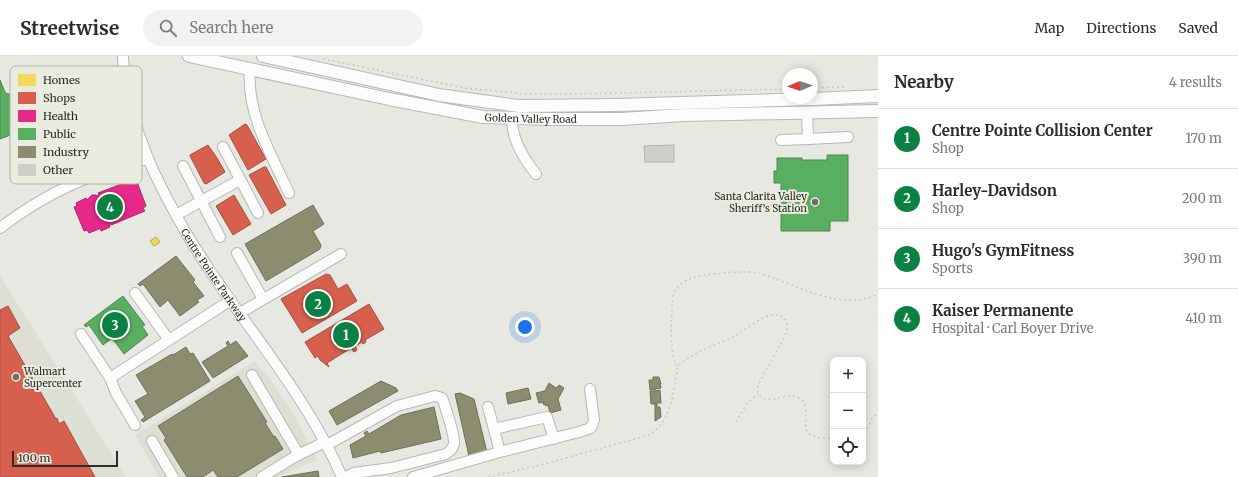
<!DOCTYPE html>
<html lang="en">
<head>
<meta charset="utf-8">
<style>
	body { margin:0; font-family:Merriweather,serif; background:#f2f2f3; color:#2b2b33 }
	.controls { position:absolute; right:12px; bottom:12px; display:grid; overflow:hidden; border-radius:8px; box-shadow:0 2px 10px #0003 }
	.controls button { width:36px; height:36px; display:grid; place-items:center; padding:0; border:0; border-bottom:1px solid #e1e1e2; background:#fff; color:#2b2b33; font:20px sans-serif }
	.compass { position:absolute; left:782px; top:12px; width:36px; height:36px; border-radius:50%; background:#fff; box-shadow:0 2px 10px #0003; rotate:268deg }
	.scale { position:absolute; left:12px; bottom:10px; width:106px; box-sizing:border-box; padding-left:4px; border:2px solid #2c2d28; border-top:0; font-size:11px; line-height:14px; white-space:nowrap; color:#2c2d28; -webkit-text-stroke:3px #e9ecde; paint-order:stroke }
	.you { position:absolute; left:525px; top:271px; width:14px; height:14px; margin:-10px; border:3px solid #fff; border-radius:50%; background:#1a73e8; box-shadow:0 0 0 6px #1a73e833 }
	.badge { display:grid; place-items:center; width:26px; height:26px; border-radius:50%; background:#0b8043; color:#fff; font-size:13px; font-weight:700 }
	.pin { position:absolute; translate:-50% -50%; border:2px solid #fff; box-shadow:0 1px 4px #0006 }
	.list { margin:0; padding:0; list-style:none }
	h2 { display:flex; justify-content:space-between; align-items:center; height:52px; margin:0; padding:0 16px; font-size:17px }
	h2 small { font-size:13px; font-weight:400; color:#7c7c81 }
	.list li { display:grid; grid-template-columns:26px 1fr auto; gap:12px; align-items:center; box-sizing:border-box; height:60px; padding:0 16px; border-top:1px solid #e1e1e2 }
	.list b { display:block; font-size:15px; white-space:nowrap }
	.list p { margin:0; font-size:13px; white-space:nowrap; color:#7c7c81 }
	.list em { font-size:13px; font-style:normal; color:#7c7c81 }
	.icon { flex:none; width:22px; height:22px; fill:none; stroke:currentColor; stroke-width:2; stroke-linecap:round; stroke-linejoin:round }
	.map { position:relative; flex:none; width:878px; height:421px; overflow:hidden }
	header { display:flex; align-items:center; gap:24px; box-sizing:border-box; height:56px; padding:0 20px; background:#fff; border-bottom:1px solid #e1e1e2 }
	header strong { font-size:19px }
	nav { display:flex; gap:22px; margin-inline-start:auto; font-size:14px }
	.search { width:280px; height:36px; background:#f2f2f3; display:flex; align-items:center; gap:10px; box-sizing:border-box; padding:0 14px; border-radius:22px; color:#7c7c81; font-size:15px }
	main { display:flex }
	aside { flex:1; background:#fff }
	.map>svg:first-child { display:block }
	.built { fill:#dcdfd1 }
	.homes { fill:#f6d55c; stroke:#b9a34c }
	.shops { fill:#d6604d; stroke:#a35142 }
	.health { fill:#e7298a; stroke:#af2a6d }
	.public { fill:#5aae61; stroke:#4c8750 }
	.industry { fill:#8c8c6e; stroke:#6f7059 }
	.building { fill:#cfcfca; stroke:#b1b1ac }
	.lines { fill:none; stroke-linecap:round; stroke-linejoin:round }
	.minor-casing { stroke:#b8b9b4; stroke-width:12 }
	.major-casing { stroke:#b8b9b4; stroke-width:14 }
	.path { stroke:#c8c8c5; stroke-width:1.5; stroke-dasharray:2 3; stroke-linecap:butt }
	.minor { stroke:#fbfcfb; stroke-width:10 }
	.major { stroke:#fbfcfb; stroke-width:12 }
	.poi-dot { fill:#6d6e69; stroke:#e9ecde; stroke-width:1.5 }
	.labels { text-anchor:middle; dominant-baseline:central; stroke-width:4; stroke-linejoin:round; paint-order:stroke }
	.street-label { font-size:10px; fill:#2c2d28; stroke:#e9ecde }
	.poi-label { font-size:10px; fill:#2c2d28; stroke:#e9ecde; text-anchor:end }
	.key { fill:#e9ecde; stroke:#b0b3a7; stroke-width:1 }
	.key-label { font-size:11px; fill:#2c2d28 }
</style>
</head>
<body>
<header>
<strong>Streetwise</strong>
<div class="search"><svg class="icon" aria-label="search" viewBox="0 0 24 24"><circle cx="10" cy="10" r="6"/><path d="M15 15l6 6"/></svg>Search here</div>
<nav><a>Map</a><a>Directions</a><a>Saved</a></nav>
</header>
<main>
<div class="map">
<svg width="878" height="421" viewBox="0 0 878 421">
	<rect width="100%" height="100%" fill="#e7e8e2"/>
	<g class="built">
		<path d="M0,220l126,201h-126z"/>
		<path d="M255,305l16,20 26,39 20,40 -39,17h-119l-24,-42z"/>
	</g>
	<path class="homes" d="M156,181l4,5 -6,4 -4,-5z"/>
	<g class="shops">
		<path d="M245,68l2,1 19,34 -18,11 -19,-35z"/>
		<path d="M208,89l9,13 8,14 -19,12 -2,-1 -14,-27v-1z"/>
		<path d="M264,111h2l20,38 -15,9 -22,-39z"/>
		<path d="M234,139l17,29 -18,11 -17,-29z"/>
		<path d="M326,218l4,1 8,14 9,-5 10,17 -55,32 -21,-34z"/>
		<path d="M369,248l15,25 -19,11 1,2 -3,2 -1,-2 -7,4 2,4 -3,2 -3,-4 -24,15 2,4 -9,-7 -2,-4 -3,2 -10,-16z"/>
		<path d="M8,250l12,22 -12,8 48,83 1,-1 2,6 5,-3 31,56h-95v-167z"/>
	</g>
	<path class="health" d="M132,124l2,3 3,-1 9,24 -3,2 2,3 -34,14 -1,-2 -1,1 1,3 -9,4 -1,-4 -1,2 -10,4 -2,-3 -3,1 -10,-24 3,-1 -1,-3 10,-5 1,2 5,-5h4l1,1 2,-1 -1,-2z"/>
	<g class="public">
		<path d="M0,24l5,12v1l4,1 2,3 -1,8 1,-1 10,27 -21,8z"/>
		<path d="M827,99h21v66h-18v10h-49v-48h-7v-12h3v-13h25v2h25z"/>
		<path d="M123,240l22,29 -3,1 6,9 -24,19 -12,-16 -9,7 -14,-20 -3,2 -2,-2z"/>
	</g>
	<g class="industry">
		<path d="M313,149l11,19 -11,7 8,14 -1,4 -54,32 -21,-37z"/>
		<path d="M176,200l19,24 -2,2 11,14 -7,4 2,2 -19,14 -12,-16 -8,7 -17,-23 -3,2 -2,-2z"/>
		<path d="M228,285l2,4 6,-4 12,15 -35,22 -11,-16 26,-16 -2,-3z"/>
		<path d="M186,291l4,7 3,-1 17,28 -67,41 -2,-2 4,-3 -10,-16 13,-7 -12,-19 36,-21 1,1z"/>
		<path d="M238,320l29,46 -2,1 9,14 1,-1 8,13 -46,28h-19l-5,-7 -10,7h-16l-23,-37 2,-2 -8,-12z"/>
		<path d="M653,321h6l2,7h-1l1,4 -6,1v2l5,-1 1,13h-4v4h3l1,10 -6,4v-17h-4l-1,-13h4v-2l-4,1 -1,-10h4z"/>
		<path d="M381,325l15,7 2,3 -61,34 -8,-14z"/>
		<path d="M549,327l7,5 3,-3 5,3 -6,11 3,11 -11,3 -2,-8 -1,1 -4,-2 1,-2 -5,1 -3,-10 9,-2z"/>
		<path d="M528,332l3,11 -23,5 -2,-11z"/>
		<path d="M460,337l14,6 13,53 -18,4 -14,-62z"/>
		<path d="M434,351l7,32 -60,14 -1,-2 -27,7 -3,-13 16,-9 -2,-3 3,-2 2,3 32,-19z"/>
		<path d="M318,415l1,6h-37z"/>
	</g>
	<path class="building" d="M674,89v17h-29l-1,-16z"/>
	<g class="lines">
		<defs>
			<g id="minor">
				<path id="s1" d="M123,0c1,40 14,77 30,114 15,32 32,63 52,93 46,71 103,135 137,214"/>
				<path d="M250,13c-4,44 21,85 39,124"/>
				<path d="M512,63c0,21 11,39 24,55"/>
				<path d="M808,83l40,-2"/>
				<path d="M781,84l27,-1 -1,-27"/>
				<path d="M223,91l35,66"/>
				<path d="M183,110l37,71"/>
				<path d="M176,159l64,-35"/>
				<path d="M0,172c47,-36 91,-55 148,-69"/>
				<path d="M237,197l26,46"/>
				<path d="M135,237l34,47"/>
				<path d="M240,257l101,-59"/>
				<path d="M81,278l29,44 6,15 19,32"/>
				<path d="M252,319l47,80"/>
				<path d="M110,322l121,-78"/>
				<path d="M488,351l12,45"/>
				<path d="M494,373l53,-12 7,22"/>
				<path d="M152,385l21,36"/>
				<path d="M327,389l70,-39 38,-10 7,2 1,2c3,10 12,35 11,44 -1,5 -4,7 -8,10l-55,14 -37,5 -9,4"/>
				<path d="M262,421l34,-21 29,-14"/>
				<path d="M413,421l87,-25 79,-20 12,-4 3,-8 -4,-31"/>
			</g>
			<g id="major">
				<path id="s2" d="M189,0l200,43 94,18 63,2h75l63,-4 194,-4"/>
				<path d="M263,0l176,39 80,11 97,-1 197,-6 65,-3"/>
			</g>
		</defs>
		<use href="#minor" class="minor-casing"/>
		<use href="#major" class="major-casing"/>
		<g class="path">
			<path d="M323,3l142,29 61,6h47l215,-5"/>
			<path d="M812,32l34,-1"/>
			<path d="M677,310c-7,-12 -6,-40 -5,-54 0,-7 0,-15 3,-21 3,-6 11,-11 17,-13 9,-4 56,-8 66,-5 37,10 82,40 120,21"/>
			<path d="M736,366l12,-20 10,-8"/>
			<path d="M863,382l10,-21 5,-4"/>
			<path d="M488,421l52,-12 109,-30c24,-15 24,-44 29,-69 16,-15 37,-20 57,-30 12,-6 35,-30 49,-18 5,5 3,12 1,18l-27,49v9c13,14 26,-4 41,4 14,8 0,31 12,37 7,3 15,3 22,4"/>
		</g>
		<use href="#minor" class="minor"/>
		<use href="#major" class="major"/>
	</g>
	<g class="poi-dot">
		<circle cx="815" cy="146" r="4"/>
		<circle cx="16" cy="321" r="4"/>
	</g>
	<g class="labels">
		<g class="street-label">
			<text stroke="none"><textPath href="#s2" startOffset="348">Golden Valley Road</textPath></text>
			<text stroke="none"><textPath href="#s1" startOffset="240">Centre Pointe Parkway</textPath></text>
		</g>
		<g class="poi-label">
			<text x="807" y="140">Santa Clarita Valley<tspan x="807" dy="12">Sheriff’s Station</tspan></text>
			<text x="24" y="315" text-anchor="start">Walmart<tspan x="24" dy="12">Supercenter</tspan></text>
		</g>
	</g>
	<rect x="10" y="10" width="132" height="118" rx="6" class="key"/>
	<rect x="18" y="18" width="18" height="12" fill="#f6d55c"/>
	<rect x="18" y="36" width="18" height="12" fill="#d6604d"/>
	<rect x="18" y="54" width="18" height="12" fill="#e7298a"/>
	<rect x="18" y="72" width="18" height="12" fill="#5aae61"/>
	<rect x="18" y="90" width="18" height="12" fill="#8c8c6e"/>
	<rect x="18" y="108" width="18" height="12" fill="#cfcfca"/>
	<g class="key-label">
		<text x="43" y="28">Homes</text>
		<text x="43" y="46">Shops</text>
		<text x="43" y="64">Health</text>
		<text x="43" y="82">Public</text>
		<text x="43" y="100">Industry</text>
		<text x="43" y="118">Other</text>
	</g>
</svg>
<div class="controls">
<button>+</button>
<button>−</button>
<button><svg class="icon" aria-label="locate" viewBox="0 0 24 24"><circle cx="12" cy="12" r="6"/><path d="M12 2v4M12 18v4M2 12h4M18 12h4"/></svg></button>
</div>
<svg class="compass" viewBox="-18 -18 36 36"><path d="M0-13l5 13h-10z" fill="#e53935"/><path d="M0 13l5-13h-10z" fill="#7c7c81"/></svg>
<div class="scale">100 m</div>
<div class="you"></div>
<div class="pin badge" style="left:346px;top:279px">1</div>
<div class="pin badge" style="left:318px;top:248px">2</div>
<div class="pin badge" style="left:115px;top:269px">3</div>
<div class="pin badge" style="left:110px;top:151px">4</div>
</div>
<aside>
<h2>Nearby<small>4 results</small></h2>
<ul class="list">
<li><span class="badge">1</span><div><b>Centre Pointe Collision Center</b><p>Shop</p></div><em>170 m</em></li>
<li><span class="badge">2</span><div><b>Harley-Davidson</b><p>Shop</p></div><em>200 m</em></li>
<li><span class="badge">3</span><div><b>Hugo's GymFitness</b><p>Sports</p></div><em>390 m</em></li>
<li><span class="badge">4</span><div><b>Kaiser Permanente</b><p>Hospital · Carl Boyer Drive</p></div><em>410 m</em></li>
</ul>
</aside>
</main>
</body>
</html>
